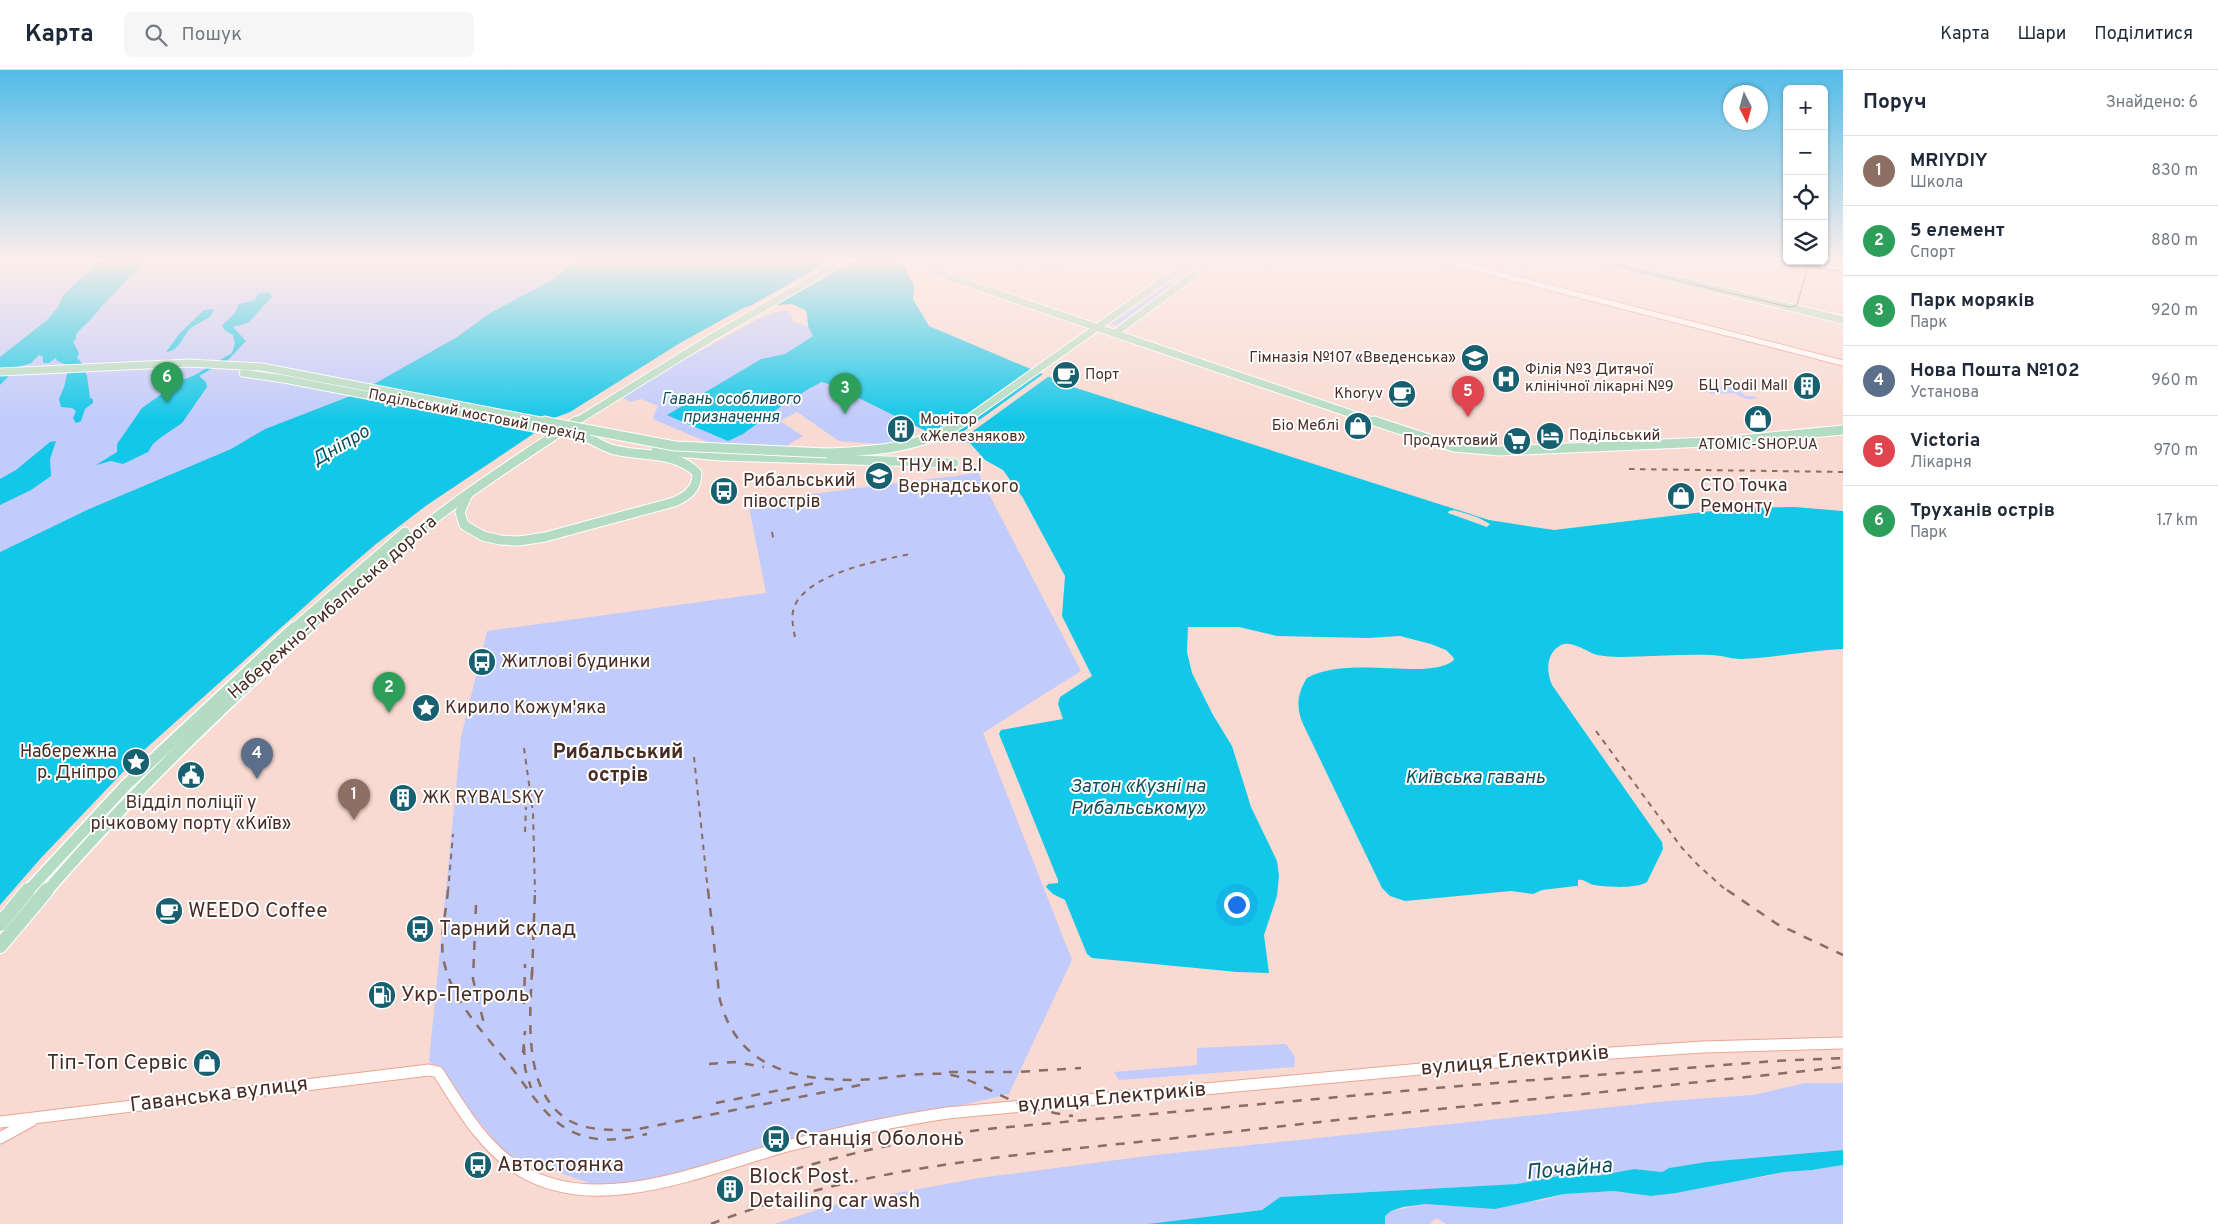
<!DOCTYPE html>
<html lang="uk">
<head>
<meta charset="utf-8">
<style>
	body { margin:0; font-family:Overpass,sans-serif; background:#f6f6f7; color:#1f2937 }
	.controls { position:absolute; right:15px; top:15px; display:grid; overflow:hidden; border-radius:8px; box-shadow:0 1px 4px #0004 }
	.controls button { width:45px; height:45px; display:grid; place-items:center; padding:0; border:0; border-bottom:1px solid #e0e1e3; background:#fff; color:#1f2937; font:25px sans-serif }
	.compass { position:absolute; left:1723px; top:15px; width:45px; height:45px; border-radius:50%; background:#fff; box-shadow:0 1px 4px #0004; rotate:174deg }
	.you { position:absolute; left:1236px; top:834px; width:18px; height:18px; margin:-12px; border:4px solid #fff; border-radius:50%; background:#1a73e8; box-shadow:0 0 0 8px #1a73e833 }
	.badge { display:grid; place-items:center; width:32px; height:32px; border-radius:50%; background:#0b8043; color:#fff; font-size:16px; font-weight:700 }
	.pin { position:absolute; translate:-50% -41px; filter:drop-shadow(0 1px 2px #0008) }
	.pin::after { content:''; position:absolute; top:26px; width:18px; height:15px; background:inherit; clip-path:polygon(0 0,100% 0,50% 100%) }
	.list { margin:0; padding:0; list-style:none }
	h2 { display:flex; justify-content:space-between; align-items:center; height:65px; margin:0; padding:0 20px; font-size:21px }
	h2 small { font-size:16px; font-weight:400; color:#747a83 }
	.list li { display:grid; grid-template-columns:32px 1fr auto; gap:15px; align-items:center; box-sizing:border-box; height:70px; padding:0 20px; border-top:1px solid #e0e1e3 }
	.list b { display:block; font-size:19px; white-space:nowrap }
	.list p { margin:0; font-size:16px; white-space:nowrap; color:#747a83 }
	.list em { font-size:16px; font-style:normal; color:#747a83 }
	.icon { flex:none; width:28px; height:28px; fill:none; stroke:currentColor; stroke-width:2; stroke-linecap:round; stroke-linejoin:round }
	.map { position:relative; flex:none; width:1843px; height:1154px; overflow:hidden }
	header { display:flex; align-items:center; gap:30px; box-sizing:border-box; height:70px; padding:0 25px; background:#fff; border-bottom:1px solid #e0e1e3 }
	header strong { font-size:24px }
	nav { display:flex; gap:28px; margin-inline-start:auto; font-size:18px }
	.search { width:350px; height:45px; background:#f6f6f7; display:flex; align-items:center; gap:12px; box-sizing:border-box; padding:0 18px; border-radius:8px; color:#747a83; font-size:19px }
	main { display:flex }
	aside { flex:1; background:#fff }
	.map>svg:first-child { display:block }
	.green { fill:#c1cbfc }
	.water { fill:#12c7e8 }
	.pier { fill:#f8dad2 }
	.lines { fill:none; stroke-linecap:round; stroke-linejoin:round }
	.minor-far1-casing { stroke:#eba592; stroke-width:7 }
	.minor-casing { stroke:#eba592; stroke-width:13 }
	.major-far3-casing { stroke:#fff; stroke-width:9 }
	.major-far2-casing { stroke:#fff; stroke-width:11 }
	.major-far1-casing { stroke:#fff; stroke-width:14 }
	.major-casing { stroke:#fff; stroke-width:16 }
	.minor-far1 { stroke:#fff; stroke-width:5 }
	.minor { stroke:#fff; stroke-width:11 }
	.major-far3 { stroke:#b4dcc2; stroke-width:7 }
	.major-far2 { stroke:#b4dcc2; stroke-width:9 }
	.major-far1 { stroke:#b4dcc2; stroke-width:11 }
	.major { stroke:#b4dcc2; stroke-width:14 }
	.tram { stroke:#896c64; stroke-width:1 }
	.rail-far1 { stroke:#896c64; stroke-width:2; stroke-dasharray:5.5 5.5; stroke-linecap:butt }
	.rail { stroke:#896c64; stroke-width:2.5; stroke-dasharray:9 9; stroke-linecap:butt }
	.major-bridge-casing { stroke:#fff; stroke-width:11; stroke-linecap:butt }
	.major-bridge { stroke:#b4dcc2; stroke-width:9 }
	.labels { text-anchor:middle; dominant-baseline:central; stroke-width:4; stroke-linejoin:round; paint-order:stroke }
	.far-poi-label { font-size:15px; fill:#492d25; stroke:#fff; text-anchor:end }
	.far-street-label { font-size:15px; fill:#492d25; stroke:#fff }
	.far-water-label { font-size:16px; font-style:italic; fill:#0d4f5d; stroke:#fff }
	.poi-label { font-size:18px; fill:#492d25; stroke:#fff; text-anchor:start }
	.street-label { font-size:18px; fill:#492d25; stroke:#fff }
	.water-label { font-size:19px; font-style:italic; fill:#0d4f5d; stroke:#fff }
	.quarter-label { font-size:20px; font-weight:bold; fill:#492d25; stroke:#fff }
	.near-poi-label { font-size:21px; fill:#492d25; stroke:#fff; text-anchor:start }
	.near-street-label { font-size:21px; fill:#492d25; stroke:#fff }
	.near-water-label { font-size:22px; font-style:italic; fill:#0d4f5d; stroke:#fff }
</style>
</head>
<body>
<header>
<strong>Карта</strong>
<div class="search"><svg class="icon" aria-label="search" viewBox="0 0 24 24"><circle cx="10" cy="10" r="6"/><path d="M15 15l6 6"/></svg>Пошук</div>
<nav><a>Карта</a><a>Шари</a><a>Поділитися</a></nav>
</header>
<main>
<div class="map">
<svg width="1843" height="1154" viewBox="0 0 1843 1154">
	<rect width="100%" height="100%" fill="#f8dad2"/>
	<g class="green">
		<path d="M0,189h578l-26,21 -62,33 -33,24 -99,56 -93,36 -34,20 -142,60 -89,43z"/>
		<path d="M1052,189h14l1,2 -6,8 -5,-1 2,3 -3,3 -9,-2 3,-4h-10z"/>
		<path d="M1167,212l10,3 -58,42 -10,-4z"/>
		<path d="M779,241h8l4,2 2,9 15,4 5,10 -28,18 -24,5 -93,56 75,19c19,-12 61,-50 82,-52l90,43 -2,4h-5l1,11 -13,5 -57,-4 -42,-29 -17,9 23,15 -17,10 -13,1 -7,-3 -17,3 -35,-2 -59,-25 -2,-3 5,-11 -17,-7 -11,3 -9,-5 41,-25 100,-55z"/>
		<path d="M1734,316l12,10h8l3,3h-11l-12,-6 -23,1 -9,-7z"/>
		<path d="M978,403l103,198 -98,62 89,227 -63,134 -400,96 -103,-36 -77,-93 32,-324 26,-106 279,-38 -18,-91z"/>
		<path d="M1286,974l9,13 -1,10 -175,13 -5,-8 83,-7v-17z"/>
		<path d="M1806,1013h37v67l-137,12 -37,6 -7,4 -28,-3 -37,7 -34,-1 -46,9 -237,13 -18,13 -114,14h-374l58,-19 147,-27 176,-23 513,-54 85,-6z"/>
		<path d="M1843,1095v59h-397l-10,-6 -6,6h-45l-1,-3 1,-5 6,-5 35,-7 46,3 72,-7 20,-6 50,-3 37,5 25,-3 63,-13 24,-3 21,-5 28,-2z"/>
	</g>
	<g class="water">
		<path d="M99,189h48l-47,49c-5,9 -16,17 -24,26v5l-3,3 6,11 -2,5 5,5 5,13 3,22 3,1v4l-8,6 -4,12 -5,2 -3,-5 3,-7 -4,-3 -11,-1 -2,-8 5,-12 5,-21 -12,-5 -1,-3 -7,5h-6v-6l-4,-2 -8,8 -13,4 -18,18v-28l46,-36 12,-14 6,-13 28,-25z"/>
		<path d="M578,189h322l14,27 -1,13 16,27 144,61 416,133 65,10 183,-22 57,-1 49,4v138c-34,1 -68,9 -102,10 -10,0 -20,-4 -30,-4 -30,-1 -62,2 -91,2 -7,0 -16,-1 -23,-2 -10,-3 -25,-15 -36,-10 -15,8 -15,26 -9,40l110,157 1,7 -16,33c-10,7 -42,5 -53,3 -6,-1 -9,-6 -16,-5v6h-2l-34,4 -9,4 -22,-3 -106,10 -15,-5 -8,-8 -79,-164c-7,-16 -6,-31 4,-46 30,-17 80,-8 114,-9 11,-1 23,-1 33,-9l-1,-3 -7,-7 -15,-6 -31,-8 -32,2 -91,-2 -38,-9h-51l-1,25 5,21 21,42 19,31 19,61 26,54 2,15 -2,20 -13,39 5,38 -32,-1 -145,-14 -5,-4 -22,-54 -12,-6 -7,-7 2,-3 10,-1v-3l-59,-146 2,-4 62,-11 -5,-15 2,-7 32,-21 -30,-60 3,-40 -42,-78 -20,-28 -18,-10 -15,-17 -40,-10 -98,-48 -10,-3 -12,6 -30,19 -37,27 -15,7 -61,-26 94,-56 24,-5 28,-18 -5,-10 -1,-12 -2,-4 -13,-6 -47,3 -65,36 -110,69 -16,6 -21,16 -106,71 -51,39 -35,30 -198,177 -102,107 -41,47v-353l89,-43 142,-60 34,-20 93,-36 99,-56 33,-24 62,-33z"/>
		<path d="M266,222l4,1 2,4 -24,26 -15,4 13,14 -17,18 -30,17 7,6 1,5 -25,36 -22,15 -7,6 -5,8 -25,12 -12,-3 -15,4 21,-13v-8l25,-36 38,-27 15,-6 37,-22 3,-10 -2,-8 -9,-5 -2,-5 12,-11 5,-10 16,-4 3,-6z"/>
		<path d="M210,239l4,1c-4,11 -17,12 -25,20 -7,8 -10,21 -23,22l14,-19 24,-23z"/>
		<path d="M56,371l-6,18 1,17 -20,14 -31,15v-26l16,-9 34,-28z"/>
		<path d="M1843,1080v15l-31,5 -28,2 -108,21 -25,3 -37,-5 -50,3 -69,15 -69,-5 -23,3 -12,4 -6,5v8h-237l114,-14 18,-13 237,-13 46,-9 34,1 37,-7 28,3 7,-4 37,-6z"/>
	</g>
	<g class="pier">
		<path d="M833,189h23l-85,49 -25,1 -12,6z"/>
		<path d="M1046,302l6,2 -94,68 -8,-1z"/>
		<path d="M1454,440l23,7 13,7 -3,3 -39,-14 1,-2z"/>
	</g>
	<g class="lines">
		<defs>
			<g id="minor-far1">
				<path d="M1439,189l404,104"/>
				<path d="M1798,191l45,9"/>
			</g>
			<g id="minor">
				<path d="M0,1052l429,-52 9,2c23,36 45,75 82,98 79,49 191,-4 271,-25 52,-13 103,-24 156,-32l603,-56 153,-10 140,-4"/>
				<path d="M0,1068l31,-17"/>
			</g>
			<g id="major-far3">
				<path d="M924,189l8,10 11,6 435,148"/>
				<path d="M1591,189l252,61"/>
				<path d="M1115,263l101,-74"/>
				<path d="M0,302l189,-9 73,4 289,56"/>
				<path d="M243,303l41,6 227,44"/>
				<path d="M574,353l137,-85 136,-79"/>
				<path d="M962,353l232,-164"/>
			</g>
			<g id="major-far2">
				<path d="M504,351l40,8"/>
				<path d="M545,351l8,2"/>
				<path d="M1374,351l80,26 46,4 230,-10 113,-11"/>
				<path d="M656,380l65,6 233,7"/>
				<path d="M827,383c49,-2 95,-5 137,-32"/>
				<path d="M468,424l-8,18 4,13 19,11 17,4 19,1 26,-4 129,-35c14,-6 23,-13 23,-29 -21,-22 -55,-16 -82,-23 -10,-2 -20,-9 -29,-13"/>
				<path d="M293,559l112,-97"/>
				<path d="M307,559c36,-33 71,-66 109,-96 51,-41 106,-76 160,-112"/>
			</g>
			<g id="major-far1">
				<path d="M27,822l99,-107 168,-157"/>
				<path d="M46,822c81,-94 171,-180 262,-264"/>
			</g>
			<g id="major">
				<path d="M0,854l28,-34"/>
				<path d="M0,876l47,-56"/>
			</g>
		</defs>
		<use href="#minor-far1" class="minor-far1-casing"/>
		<use href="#minor" class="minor-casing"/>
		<use href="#major-far3" class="major-far3-casing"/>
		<use href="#major-far2" class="major-far2-casing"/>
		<use href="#major-far1" class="major-far1-casing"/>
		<use href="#major" class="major-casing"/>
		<use href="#minor-far1" class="minor-far1"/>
		<use href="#minor" class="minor"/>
		<use href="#major-far3" class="major-far3"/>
		<use href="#major-far2" class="major-far2"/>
		<use href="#major-far1" class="major-far1"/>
		<use href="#major" class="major"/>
		<path class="tram" d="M1588,189l201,48 8,-2 11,-39 35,5"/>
		<g class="rail-far1">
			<path d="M1629,399l214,3"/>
			<path d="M772,462l2,11"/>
			<path d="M795,567c-2,-10 -5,-24 1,-34 18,-31 82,-42 114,-49"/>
			<path d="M1596,661l86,117 16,17 30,27"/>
			<path d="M524,678l9,64 2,80"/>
			<path d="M694,687l14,135"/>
			<path d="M525,762l1,-25"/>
			<path d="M448,822l5,-58"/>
		</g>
		<g class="rail">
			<path d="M448,820c-2,24 -9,49 -4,72 9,41 42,73 67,105 20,25 37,57 69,68 22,8 45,4 67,-1"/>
			<path d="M708,820c3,25 6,51 8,76 2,11 2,23 4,34 17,66 72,80 133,80 30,0 61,-8 91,-6 24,2 45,17 67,26 20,8 41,13 62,16"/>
			<path d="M1727,820l50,34 66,31"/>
			<path d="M476,835l-3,74 12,49"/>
			<path d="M532,901c-2,46 -10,123 38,150 19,10 43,9 64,9l226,-45"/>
			<path d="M532,906l3,-86"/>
			<path d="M524,934l1,-40"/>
			<path d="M524,976l1,22 6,20"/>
			<path d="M523,983l2,-22"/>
			<path d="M709,994l26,-2 29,5"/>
			<path d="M949,1002h67l65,-4"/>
			<path d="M716,1033l104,-21"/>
			<path d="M760,1110c74,-24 149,-41 227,-51l483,-44 305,-24 68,-3"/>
			<path d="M711,1154c153,-60 312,-69 474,-87 219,-25 439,-47 658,-70"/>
		</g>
		<defs>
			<g id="major-bridge">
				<path d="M553,353l122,23 152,7"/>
				<path d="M544,359l42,8"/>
			</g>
		</defs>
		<use href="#major-bridge" class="major-bridge-casing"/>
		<use href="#major-bridge" class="major-bridge"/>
	</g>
	<linearGradient id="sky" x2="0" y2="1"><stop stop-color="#52bce8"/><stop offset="0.54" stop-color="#fceeeb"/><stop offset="1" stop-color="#fceeeb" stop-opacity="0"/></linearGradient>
	<rect width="1843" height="351" fill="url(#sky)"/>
	<defs>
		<symbol id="school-disc" viewBox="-11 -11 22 22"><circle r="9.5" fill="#17606f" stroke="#fff"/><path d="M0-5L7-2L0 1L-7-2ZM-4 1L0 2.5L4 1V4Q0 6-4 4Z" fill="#fff"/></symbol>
		<symbol id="cafe-disc" viewBox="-11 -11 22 22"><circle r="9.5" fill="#17606f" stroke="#fff"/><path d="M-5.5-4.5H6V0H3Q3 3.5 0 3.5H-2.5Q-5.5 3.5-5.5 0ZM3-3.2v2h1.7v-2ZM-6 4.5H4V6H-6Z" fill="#fff"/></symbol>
		<symbol id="hospital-disc" viewBox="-11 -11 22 22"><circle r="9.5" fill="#17606f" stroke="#fff"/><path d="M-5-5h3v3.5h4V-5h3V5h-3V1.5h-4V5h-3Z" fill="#fff"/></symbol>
		<symbol id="building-disc" viewBox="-11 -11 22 22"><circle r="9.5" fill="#17606f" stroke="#fff"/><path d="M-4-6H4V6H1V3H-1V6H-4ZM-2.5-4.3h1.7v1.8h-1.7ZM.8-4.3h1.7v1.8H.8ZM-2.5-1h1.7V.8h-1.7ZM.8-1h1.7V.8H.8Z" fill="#fff"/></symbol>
		<symbol id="shop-disc" viewBox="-11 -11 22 22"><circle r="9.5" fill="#17606f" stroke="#fff"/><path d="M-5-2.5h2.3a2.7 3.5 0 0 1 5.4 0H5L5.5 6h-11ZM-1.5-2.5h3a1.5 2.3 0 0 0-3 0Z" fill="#fff"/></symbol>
		<symbol id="hotel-disc" viewBox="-11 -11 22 22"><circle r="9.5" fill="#17606f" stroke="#fff"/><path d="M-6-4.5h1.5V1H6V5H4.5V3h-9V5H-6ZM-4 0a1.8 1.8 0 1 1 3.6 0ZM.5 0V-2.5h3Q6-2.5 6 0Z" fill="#fff"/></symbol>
		<symbol id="supermarket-disc" viewBox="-11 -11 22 22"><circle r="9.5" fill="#17606f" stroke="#fff"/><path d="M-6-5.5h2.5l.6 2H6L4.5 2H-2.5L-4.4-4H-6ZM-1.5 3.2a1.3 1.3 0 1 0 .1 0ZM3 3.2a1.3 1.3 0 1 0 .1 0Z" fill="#fff"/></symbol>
		<symbol id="university-disc" viewBox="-11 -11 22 22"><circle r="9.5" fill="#17606f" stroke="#fff"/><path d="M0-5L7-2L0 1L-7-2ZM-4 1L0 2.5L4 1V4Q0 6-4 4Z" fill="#fff"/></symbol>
		<symbol id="bus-disc" viewBox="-11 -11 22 22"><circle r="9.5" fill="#17606f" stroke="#fff"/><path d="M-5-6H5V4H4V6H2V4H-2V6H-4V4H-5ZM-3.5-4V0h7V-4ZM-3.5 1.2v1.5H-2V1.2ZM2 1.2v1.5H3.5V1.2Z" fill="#fff"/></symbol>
		<symbol id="sight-disc" viewBox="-11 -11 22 22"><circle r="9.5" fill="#17606f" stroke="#fff"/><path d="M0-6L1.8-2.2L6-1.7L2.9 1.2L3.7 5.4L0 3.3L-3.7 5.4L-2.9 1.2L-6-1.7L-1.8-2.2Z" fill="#fff"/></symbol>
		<symbol id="civic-disc" viewBox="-11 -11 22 22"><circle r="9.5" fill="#17606f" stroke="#fff"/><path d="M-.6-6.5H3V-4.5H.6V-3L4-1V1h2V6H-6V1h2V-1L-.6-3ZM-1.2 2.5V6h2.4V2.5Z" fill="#fff"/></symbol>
		<symbol id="fuel-disc" viewBox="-11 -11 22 22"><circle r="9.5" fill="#17606f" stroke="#fff"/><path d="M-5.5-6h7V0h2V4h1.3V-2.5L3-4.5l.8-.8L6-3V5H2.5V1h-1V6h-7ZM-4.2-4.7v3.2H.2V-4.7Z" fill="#fff"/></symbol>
	</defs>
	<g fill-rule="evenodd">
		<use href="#school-disc" x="1459" y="272" width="32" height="32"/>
		<use href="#cafe-disc" x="1050" y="289" width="32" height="32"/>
		<use href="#hospital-disc" x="1490" y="293" width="32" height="32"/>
		<use href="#building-disc" x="1791" y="300" width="32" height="32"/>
		<use href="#cafe-disc" x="1386" y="308" width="32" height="32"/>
		<use href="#shop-disc" x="1742" y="333" width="32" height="32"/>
		<use href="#shop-disc" x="1342" y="340" width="32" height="32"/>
		<use href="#building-disc" x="885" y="343" width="32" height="32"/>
		<use href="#hotel-disc" x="1534" y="350" width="32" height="32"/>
		<use href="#supermarket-disc" x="1501" y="355" width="32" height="32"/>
		<use href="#university-disc" x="863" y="390" width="32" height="32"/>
		<use href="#bus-disc" x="708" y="405" width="32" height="32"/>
		<use href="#shop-disc" x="1665" y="410" width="32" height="32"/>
		<use href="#bus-disc" x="466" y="576" width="32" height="32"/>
		<use href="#sight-disc" x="410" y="622" width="32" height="32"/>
		<use href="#sight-disc" x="120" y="676" width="32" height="32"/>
		<use href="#civic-disc" x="175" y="689" width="32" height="32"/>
		<use href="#building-disc" x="387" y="712" width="32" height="32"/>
		<use href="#cafe-disc" x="153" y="825" width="32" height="32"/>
		<use href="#bus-disc" x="404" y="843" width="32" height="32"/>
		<use href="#fuel-disc" x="366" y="909" width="32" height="32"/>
		<use href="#shop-disc" x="191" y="977" width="32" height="32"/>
		<use href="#bus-disc" x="760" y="1053" width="32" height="32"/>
		<use href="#bus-disc" x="462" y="1079" width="32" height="32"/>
		<use href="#building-disc" x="714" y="1103" width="32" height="32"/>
	</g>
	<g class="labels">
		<g class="far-poi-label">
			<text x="1456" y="288">Гімназія №107 «Введенська»</text>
			<text x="1525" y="300" text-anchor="start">Філія №3 Дитячої<tspan x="1525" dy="17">клінічної лікарні №9</tspan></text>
			<text x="1085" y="305" text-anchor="start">Порт</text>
			<text x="1788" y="316">БЦ Podil Mall</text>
			<text x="1383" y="324">Khoryv</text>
			<text x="920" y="350" text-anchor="start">Монітор<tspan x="920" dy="17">«Железняков»</tspan></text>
			<text x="1339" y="356">Біо Меблі</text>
			<text x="1569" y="366" text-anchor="start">Подільський</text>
			<text x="1498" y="371">Продуктовий</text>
			<text x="1758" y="375" text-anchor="middle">ATOMIC-SHOP.UA</text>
		</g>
		<g class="far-street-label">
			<text transform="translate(477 346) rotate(11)">Подільський мостовий перехід</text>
		</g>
		<g class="far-water-label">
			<text x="731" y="330">Гавань особливого<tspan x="731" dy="18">призначення</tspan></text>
		</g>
		<g class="poi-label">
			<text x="898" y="396">ТНУ ім. В.І<tspan x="898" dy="21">Вернадського</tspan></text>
			<text x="743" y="411">Рибальський<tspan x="743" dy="21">півострів</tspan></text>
			<text x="1700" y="416">СТО Точка<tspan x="1700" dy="21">Ремонту</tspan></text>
			<text x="501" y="592">Житлові будинки</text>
			<text x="445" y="638">Кирило Кожум'яка</text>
			<text x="117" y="682" text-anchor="end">Набережна<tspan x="117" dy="21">р. Дніпро</tspan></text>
			<text x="422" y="728">ЖК RYBALSKY</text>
			<text x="191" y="733" text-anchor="middle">Відділ поліції у<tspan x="191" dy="21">річковому порту «Київ»</tspan></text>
		</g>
		<g class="street-label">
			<text transform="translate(333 538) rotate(-41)">Набережно-Рибальська дорога</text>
		</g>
		<g class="water-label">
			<text transform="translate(341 376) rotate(-30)">Дніпро</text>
			<text x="1475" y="708">Київська гавань</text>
			<text x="1138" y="717">Затон «Кузні на<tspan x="1138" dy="22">Рибальському»</tspan></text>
		</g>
		<g class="quarter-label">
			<text x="618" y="683">Рибальський<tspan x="618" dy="23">острів</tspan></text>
		</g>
		<g class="near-poi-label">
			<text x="188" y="841">WEEDO Coffee</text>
			<text x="439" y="859">Тарний склад</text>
			<text x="401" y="925">Укр-Петроль</text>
			<text x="188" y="993" text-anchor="end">Тіп-Топ Сервіс</text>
			<text x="795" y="1069">Cтанція Оболонь</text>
			<text x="497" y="1095">Автостоянка</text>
			<text x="749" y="1107">Block Post.<tspan x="749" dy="24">Detailing car wash</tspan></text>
		</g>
		<g class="near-street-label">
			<text transform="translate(1515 991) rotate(-5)">вулиця Електриків</text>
			<text transform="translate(219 1025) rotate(-7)">Гаванська вулиця</text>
			<text transform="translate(1112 1028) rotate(-5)">вулиця Електриків</text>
		</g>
		<g class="near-water-label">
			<text transform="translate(1569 1100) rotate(-5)">Почайна</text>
		</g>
	</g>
</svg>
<div class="controls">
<button>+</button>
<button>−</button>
<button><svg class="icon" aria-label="locate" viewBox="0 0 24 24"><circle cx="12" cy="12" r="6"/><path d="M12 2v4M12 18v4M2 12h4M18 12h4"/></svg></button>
<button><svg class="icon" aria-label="layers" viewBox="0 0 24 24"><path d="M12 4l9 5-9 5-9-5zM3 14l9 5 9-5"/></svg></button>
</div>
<svg class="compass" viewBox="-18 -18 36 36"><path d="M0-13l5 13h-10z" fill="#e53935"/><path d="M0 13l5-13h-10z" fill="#747a83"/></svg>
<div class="you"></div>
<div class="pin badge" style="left:354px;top:750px;background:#8d6e63">1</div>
<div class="pin badge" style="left:389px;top:643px;background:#2e9e5b">2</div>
<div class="pin badge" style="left:845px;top:344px;background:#2e9e5b">3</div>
<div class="pin badge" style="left:257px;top:709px;background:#5c6f8a">4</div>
<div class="pin badge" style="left:1468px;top:347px;background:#e0444e">5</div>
<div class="pin badge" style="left:167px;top:333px;background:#2e9e5b">6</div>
</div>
<aside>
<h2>Поруч<small>Знайдено: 6</small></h2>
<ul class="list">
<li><span class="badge" style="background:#8d6e63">1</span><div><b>MRIYDIY</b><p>Школа</p></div><em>830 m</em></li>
<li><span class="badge" style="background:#2e9e5b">2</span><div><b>5 елемент</b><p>Спорт</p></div><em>880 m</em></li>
<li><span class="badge" style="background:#2e9e5b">3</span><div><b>Парк моряків</b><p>Парк</p></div><em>920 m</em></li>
<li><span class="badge" style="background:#5c6f8a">4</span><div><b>Нова Пошта №102</b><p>Установа</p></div><em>960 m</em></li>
<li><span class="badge" style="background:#e0444e">5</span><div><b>Victoria</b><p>Лікарня</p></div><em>970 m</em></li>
<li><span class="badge" style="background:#2e9e5b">6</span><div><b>Труханів острів</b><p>Парк</p></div><em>1.7 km</em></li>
</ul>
</aside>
</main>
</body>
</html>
